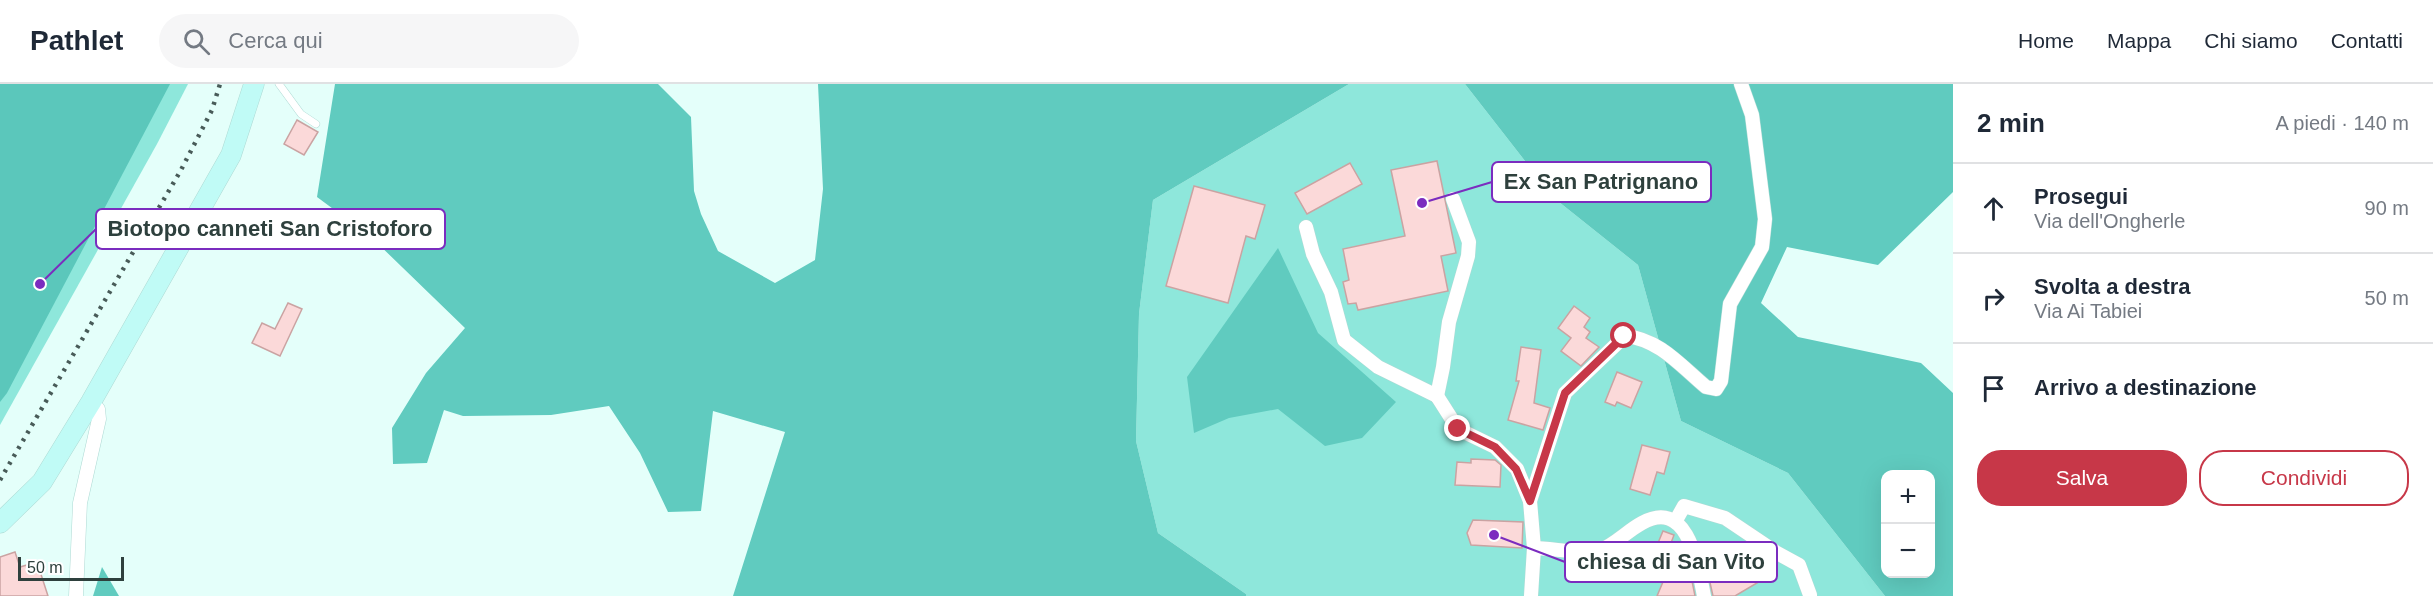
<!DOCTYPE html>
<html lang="it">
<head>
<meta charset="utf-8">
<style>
	body { margin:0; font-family:Arial,sans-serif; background:#f6f6f7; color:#1f2937 }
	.controls { position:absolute; right:18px; bottom:18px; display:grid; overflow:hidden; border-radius:12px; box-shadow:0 6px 24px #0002 }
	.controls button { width:54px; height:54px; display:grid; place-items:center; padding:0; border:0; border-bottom:2px solid #e0e1e3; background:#fff; color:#1f2937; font:30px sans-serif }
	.scale { position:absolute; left:18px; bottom:15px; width:106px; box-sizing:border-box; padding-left:6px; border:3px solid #2e403d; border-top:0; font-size:16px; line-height:21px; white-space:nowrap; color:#2e403d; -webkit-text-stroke:4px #fff; paint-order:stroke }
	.stop { position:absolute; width:18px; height:18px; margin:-14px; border:4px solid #c73748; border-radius:50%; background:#fff }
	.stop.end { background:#c73748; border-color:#fff; box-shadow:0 2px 6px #0008 }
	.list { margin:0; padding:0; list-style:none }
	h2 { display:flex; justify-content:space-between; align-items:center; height:78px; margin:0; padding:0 24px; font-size:26px }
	h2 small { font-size:20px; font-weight:400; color:#747a83 }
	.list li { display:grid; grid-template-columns:39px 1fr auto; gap:18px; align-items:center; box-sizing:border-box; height:90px; padding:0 24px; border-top:2px solid #e0e1e3 }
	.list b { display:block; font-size:22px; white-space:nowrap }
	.list p { margin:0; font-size:20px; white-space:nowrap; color:#747a83 }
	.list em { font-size:20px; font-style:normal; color:#747a83 }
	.actions { display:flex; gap:12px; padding:18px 24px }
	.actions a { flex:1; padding:14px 0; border:2px solid #c73748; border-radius:24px; text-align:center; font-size:21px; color:#c73748 }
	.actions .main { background:#c73748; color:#fff }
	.icon { flex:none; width:33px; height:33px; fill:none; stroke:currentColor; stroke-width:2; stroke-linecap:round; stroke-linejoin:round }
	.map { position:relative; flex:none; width:1953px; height:512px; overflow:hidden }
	header { display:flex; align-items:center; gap:36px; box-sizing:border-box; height:84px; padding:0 30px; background:#fff; border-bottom:2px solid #e0e1e3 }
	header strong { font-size:28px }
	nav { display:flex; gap:33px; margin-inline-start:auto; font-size:21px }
	.search { width:420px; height:54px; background:#f6f6f7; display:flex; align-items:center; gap:15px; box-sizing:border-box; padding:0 21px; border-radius:33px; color:#747a83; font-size:22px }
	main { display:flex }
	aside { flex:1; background:#fff }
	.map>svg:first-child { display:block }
	.green { fill:#8ee7db }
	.forest { fill:#60cbbf; fill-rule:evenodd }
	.water { fill:#5bc7bb }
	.building { fill:#fbd9d9; stroke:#caa3a2; stroke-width:1.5 }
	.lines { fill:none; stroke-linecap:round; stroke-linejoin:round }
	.service-casing { stroke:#aedad4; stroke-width:8 }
	.minor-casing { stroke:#aedad4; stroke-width:15 }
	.secondary-casing { stroke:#aedad4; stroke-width:21 }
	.service { stroke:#fff; stroke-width:7 }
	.minor { stroke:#fff; stroke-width:14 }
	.secondary { stroke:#c0fbf6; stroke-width:20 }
	.rail { stroke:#485b58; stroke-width:4.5; stroke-dasharray:3 6; stroke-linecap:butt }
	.route { stroke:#c73748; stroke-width:8 }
	.leader { fill:none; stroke:#7b2cbf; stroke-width:2 }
	.callout-dot { fill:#7b2cbf; stroke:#fff; stroke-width:2 }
	.callout { fill:#fff; stroke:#7b2cbf; stroke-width:2 }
	.callout-label { font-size:22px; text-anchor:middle; font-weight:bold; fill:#2e403d }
</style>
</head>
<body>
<header>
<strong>Pathlet</strong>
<div class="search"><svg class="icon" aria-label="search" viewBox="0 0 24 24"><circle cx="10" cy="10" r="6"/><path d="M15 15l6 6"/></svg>Cerca qui</div>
<nav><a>Home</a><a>Mappa</a><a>Chi siamo</a><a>Contatti</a></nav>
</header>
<main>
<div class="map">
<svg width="1953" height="512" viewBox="0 0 1953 512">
	<rect width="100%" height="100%" fill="#e4fffa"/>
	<g class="green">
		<path d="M0,0h188l-31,60 -157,281z"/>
		<path d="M1349,0h116l89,114 84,67 43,156 107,52 97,123h-639v-2l-88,-61 -22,-92 3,-127 14,-114z"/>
	</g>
	<g class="forest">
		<path d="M335,0h323l33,33 3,74 7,23 17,37 57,32 40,-23 8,-71 -5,-105h531l-196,116 -14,114 -3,127 22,92 88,61v2h-513l52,-164 -72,-21 -12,100 -33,1 -28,-59 -31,-47 -58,9 -88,1 -19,-6 -17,53 -34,1 -1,-36 34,-55 39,-45 -94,-91 -54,-40z"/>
		<path d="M1465,0h488v108l-75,73 -91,-18 -26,56 37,34 123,26 32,30v203h-68l-97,-123 -107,-52 -43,-156 -84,-67zM1886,390h44v100h-44z"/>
		<path d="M1278,164l40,85 78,69 -34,36 -37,8 -47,-37 -49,9 -35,15 -7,-56z"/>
		<path d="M102,483l17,29h-26z"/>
	</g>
	<path class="water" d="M0,0h170l-163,309 -7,9z"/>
	<g class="building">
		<path d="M297,36l21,12 -14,23 -20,-11z"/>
		<path d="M1437,77l19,92 -15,3 7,35 -90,19 -2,-7 -8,1 -5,-22 6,-2 -6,-31 62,-13 -14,-66z"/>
		<path d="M1350,79l12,21 -55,30 -12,-21z"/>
		<path d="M1194,102l71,19 -10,34 -9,-3 -18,67 -62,-17z"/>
		<path d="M288,219l14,6 -22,47 -28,-13 10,-20 13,6z"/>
		<path d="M1574,222l16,12 -6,9 6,5 -4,6 13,9 -18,19 -20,-15 10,-13 -13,-10z"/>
		<path d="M1521,263l20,3 -7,53 16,5 -7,22 -35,-10 11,-39h-3z"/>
		<path d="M1617,288l25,10 -11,26 -14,-6 -2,4 -10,-4z"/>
		<path d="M1642,361l28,7 -6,22 -7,-2 -7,23 -20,-6z"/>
		<path d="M1471,375l24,1 6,5 -1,22 -45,-2 2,-23 14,1z"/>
		<path d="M1473,436l50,2 -1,26 -51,-3 -4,-12z"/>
		<path d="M1663,447l11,4 -9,24 -12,-4z"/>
		<path d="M1712,465l27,31 12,-7 6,10 -22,13h-22l-9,-40z"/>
		<path d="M15,468l5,15 17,-5 11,34h-48v-39z"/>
		<path d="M1671,479l19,8 5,25h-38z"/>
	</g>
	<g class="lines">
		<defs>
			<path id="service" d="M279,0l22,30 15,10"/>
			<g id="minor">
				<path d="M1306,143l7,27 18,38 13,48 34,27 59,29"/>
				<path d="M1437,312l6,-29 6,-45 19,-66 1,-14 -16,-43"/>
				<path d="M1437,312l21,33 37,18 22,22 13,32"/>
				<path d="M1675,438l9,-16 41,12 52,35 22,12 11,30"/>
				<path d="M1534,464c16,0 53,7 65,3 17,-7 28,-20 43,-28 47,-26 56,44 62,73"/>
				<path d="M76,512l4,-93 19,-84 -1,-10 -7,-7"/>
				<path d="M1531,512l3,-48 -4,-47 35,-108 60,-57c34,3 56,30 81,51l10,2 5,-8 9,-77 32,-57 3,-28 -13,-104 -11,-31"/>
			</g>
			<path id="secondary" d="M0,439l42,-41 49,-80 140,-247 23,-71"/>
		</defs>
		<use href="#service" class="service-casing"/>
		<use href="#minor" class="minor-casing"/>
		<use href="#secondary" class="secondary-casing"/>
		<use href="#service" class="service"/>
		<use href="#minor" class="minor"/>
		<use href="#secondary" class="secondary"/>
		<path class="rail" d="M0,396l181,-310 31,-60 8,-26"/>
	</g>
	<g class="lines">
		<path class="route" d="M1458,345l37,18 21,22 14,32 35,-108 59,-57"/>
	</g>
	<path class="leader" d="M1422 119L1492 98M40 200L96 145M1494 451L1565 478"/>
	<g class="callout-dot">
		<circle cx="1422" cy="119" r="6"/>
		<circle cx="40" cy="200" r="6"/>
		<circle cx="1494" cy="451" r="6"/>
	</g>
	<g class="callout">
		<rect x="1492" y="78" width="219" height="40" rx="6"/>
		<rect x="96" y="125" width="349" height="40" rx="6"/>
		<rect x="1565" y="458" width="212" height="40" rx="6"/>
	</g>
	<g class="callout-label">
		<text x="1601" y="105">Ex San Patrignano</text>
		<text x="270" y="152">Biotopo canneti San Cristoforo</text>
		<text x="1671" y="485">chiesa di San Vito</text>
	</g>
</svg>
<div class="controls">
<button>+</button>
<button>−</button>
</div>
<div class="scale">50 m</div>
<div class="stop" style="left:1624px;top:252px"></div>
<div class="stop end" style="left:1458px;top:345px"></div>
</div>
<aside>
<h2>2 min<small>A piedi · 140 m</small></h2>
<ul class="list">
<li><svg class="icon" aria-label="ahead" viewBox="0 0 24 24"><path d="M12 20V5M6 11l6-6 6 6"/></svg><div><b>Prosegui</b><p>Via dell'Ongherle</p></div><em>90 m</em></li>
<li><svg class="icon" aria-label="right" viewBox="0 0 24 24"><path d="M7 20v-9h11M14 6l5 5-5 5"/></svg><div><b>Svolta a destra</b><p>Via Ai Tabiei</p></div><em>50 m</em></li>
<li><svg class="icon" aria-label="arrive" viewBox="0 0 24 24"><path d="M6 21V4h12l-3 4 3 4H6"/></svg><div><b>Arrivo a destinazione</b></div></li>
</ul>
<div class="actions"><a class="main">Salva</a><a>Condividi</a></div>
</aside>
</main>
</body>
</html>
